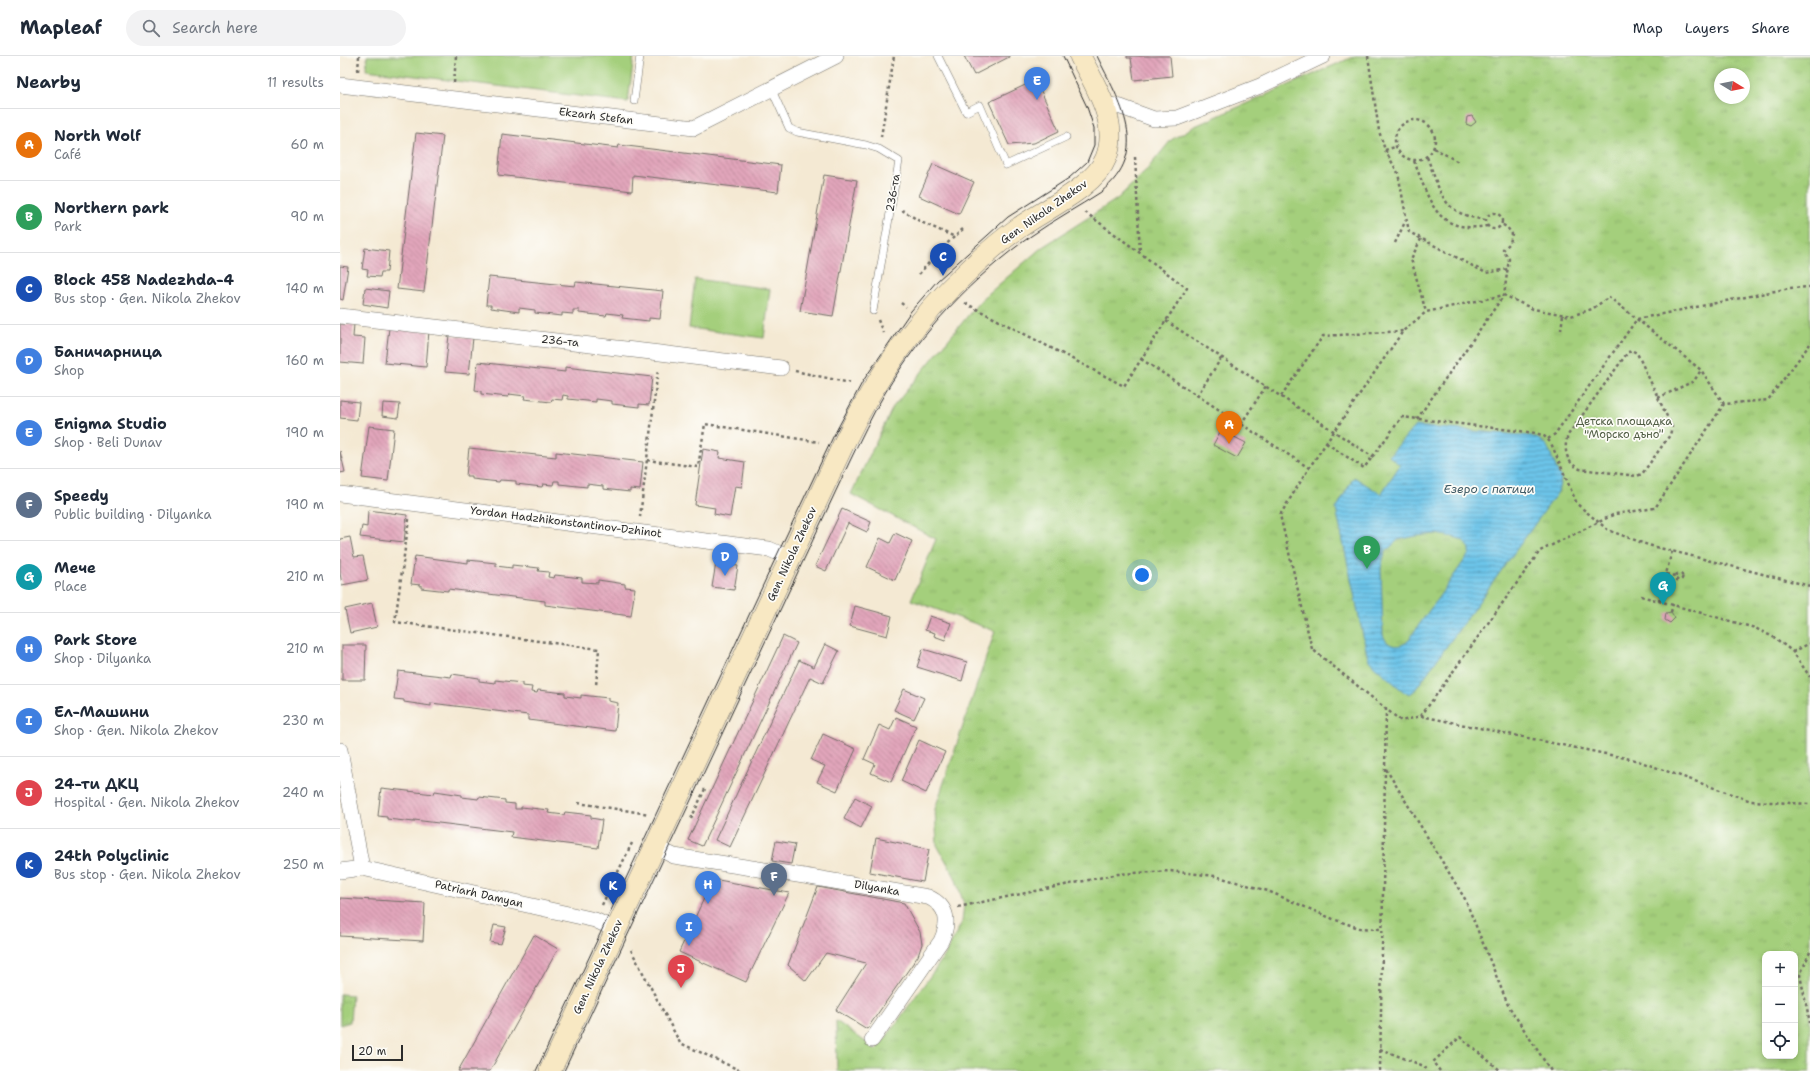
<!DOCTYPE html>
<html lang="en">
<head>
<meta charset="utf-8">
<style>
	body { margin:0; font-family:"Shantell Sans",sans-serif; background:#f2f2f3; color:#1f2937 }
	.controls { position:absolute; right:12px; bottom:12px; display:grid; overflow:hidden; border-radius:8px; box-shadow:0 2px 6px #0003 }
	.controls button { width:36px; height:36px; display:grid; place-items:center; padding:0; border:0; border-bottom:1px solid #e0e1e3; background:#fff; color:#1f2937; font:20px sans-serif }
	.compass { position:absolute; left:1374px; top:12px; width:36px; height:36px; border-radius:50%; background:#fff; box-shadow:0 2px 6px #0003; rotate:100deg }
	.scale { position:absolute; left:12px; bottom:10px; width:51px; box-sizing:border-box; padding-left:4px; border:2px solid #2b2b2b; border-top:0; font-size:11px; line-height:14px; white-space:nowrap; color:#2b2b2b; -webkit-text-stroke:3px #fdfcf7; paint-order:stroke }
	.you { position:absolute; left:802px; top:519px; width:14px; height:14px; margin:-10px; border:3px solid #fff; border-radius:50%; background:#1a73e8; box-shadow:0 0 0 6px #1a73e833 }
	.badge { display:grid; place-items:center; width:26px; height:26px; border-radius:50%; background:#b5179e; color:#fff; font-size:13px; font-weight:700 }
	.pin { position:absolute; translate:-50% -33px; filter:drop-shadow(0 1px 2px #0008) }
	.pin::after { content:''; position:absolute; top:21px; width:14px; height:12px; background:inherit; clip-path:polygon(0 0,100% 0,50% 100%) }
	.list { margin:0; padding:0; list-style:none }
	h2 { display:flex; justify-content:space-between; align-items:center; height:52px; margin:0; padding:0 16px; font-size:17px }
	h2 small { font-size:13px; font-weight:400; color:#747a83 }
	.list li { display:grid; grid-template-columns:26px 1fr auto; gap:12px; align-items:center; box-sizing:border-box; height:72px; padding:0 16px; border-top:1px solid #e0e1e3 }
	.list b { display:block; font-size:15px; white-space:nowrap }
	.list p { margin:0; font-size:13px; white-space:nowrap; color:#747a83 }
	.list em { font-size:13px; font-style:normal; color:#747a83 }
	.icon { flex:none; width:22px; height:22px; fill:none; stroke:currentColor; stroke-width:2; stroke-linecap:round; stroke-linejoin:round }
	.map { position:relative; flex:none; width:1470px; height:1015px; overflow:hidden }
	header { display:flex; align-items:center; gap:24px; box-sizing:border-box; height:56px; padding:0 20px; background:#fff; border-bottom:1px solid #e0e1e3 }
	header strong { font-size:19px }
	nav { display:flex; gap:22px; margin-inline-start:auto; font-size:14px }
	.search { width:280px; height:36px; background:#f2f2f3; display:flex; align-items:center; gap:10px; box-sizing:border-box; padding:0 14px; border-radius:22px; color:#747a83; font-size:15px }
	main { display:flex }
	aside { flex:1; background:#fff }
	.map>svg:first-child { display:block }
	.grass { fill:#a4cf7c; stroke:#687d54 }
	.park { fill:url(#park-tufts); stroke:#687d54; fill-rule:evenodd }
	.water { fill:url(#water-rules); stroke:#4c788a; fill-rule:evenodd }
	.building { fill:url(#building-back-hatch) }
	.lines { fill:none; stroke-linecap:round; stroke-linejoin:round }
	.lane-casing { stroke:#716e66; stroke-width:8 }
	.street-casing { stroke:#716e66; stroke-width:16 }
	.secondary-casing { stroke:#716e66; stroke-width:22 }
	.path { stroke:#716e66; stroke-width:2.5; stroke-dasharray:3 3; stroke-linecap:butt }
	.lane { stroke:#fff; stroke-width:7 }
	.street { stroke:#fff; stroke-width:15 }
	.secondary { stroke:#f8e8c3; stroke-width:21 }
	.tram { stroke:#2b2b2b; stroke-width:1 }
	.labels { text-anchor:middle; dominant-baseline:central; stroke-width:3.5; stroke-linejoin:round; paint-order:stroke }
	.street-label { font-size:11px; fill:#2b2b2b; stroke:#fdfcf7 }
	.park-label { font-size:11px; fill:#4f5c43; stroke:#fdfcf7 }
	.water-label { font-size:12px; font-style:italic; fill:#3e5964; stroke:#fdfcf7 }
</style>
</head>
<body>
<header>
<strong>Mapleaf</strong>
<div class="search"><svg class="icon" aria-label="search" viewBox="0 0 24 24"><circle cx="10" cy="10" r="6"/><path d="M15 15l6 6"/></svg>Search here</div>
<nav><a>Map</a><a>Layers</a><a>Share</a></nav>
</header>
<main>
<aside>
<h2>Nearby<small>11 results</small></h2>
<ul class="list">
<li><span class="badge" style="background:#e8710a">A</span><div><b>North Wolf</b><p>Café</p></div><em>60 m</em></li>
<li><span class="badge" style="background:#2e9e5b">B</span><div><b>Northern park</b><p>Park</p></div><em>90 m</em></li>
<li><span class="badge" style="background:#1a4fb4">C</span><div><b>Block 458 Nadezhda-4</b><p>Bus stop · Gen. Nikola Zhekov</p></div><em>140 m</em></li>
<li><span class="badge" style="background:#3f7fe0">D</span><div><b>Баничарница</b><p>Shop</p></div><em>160 m</em></li>
<li><span class="badge" style="background:#3f7fe0">E</span><div><b>Enigma Studio</b><p>Shop · Beli Dunav</p></div><em>190 m</em></li>
<li><span class="badge" style="background:#5c6f8a">F</span><div><b>Speedy</b><p>Public building · Dilyanka</p></div><em>190 m</em></li>
<li><span class="badge" style="background:#0f9aa8">G</span><div><b>Мече</b><p>Place</p></div><em>210 m</em></li>
<li><span class="badge" style="background:#3f7fe0">H</span><div><b>Park Store</b><p>Shop · Dilyanka</p></div><em>210 m</em></li>
<li><span class="badge" style="background:#3f7fe0">I</span><div><b>Ел-Машини</b><p>Shop · Gen. Nikola Zhekov</p></div><em>230 m</em></li>
<li><span class="badge" style="background:#e0444e">J</span><div><b>24-ти ДКЦ</b><p>Hospital · Gen. Nikola Zhekov</p></div><em>240 m</em></li>
<li><span class="badge" style="background:#1a4fb4">K</span><div><b>24th Polyclinic</b><p>Bus stop · Gen. Nikola Zhekov</p></div><em>250 m</em></li>
</ul>
</aside>
<div class="map">
<svg width="1470" height="1015" viewBox="0 0 1470 1015">
	<defs>
		<pattern id="park-tufts" width="24" height="20" patternUnits="userSpaceOnUse"><rect width="24" height="20" fill="#a4cf7c"/><path d="M3 7l-1-3M5 7V3M7 7l1-3M15 17l-1-3M17 17v-4M19 17l1-3" fill="none" stroke="#8db26b"/></pattern>
		<pattern id="water-rules" width="6" height="5" patternUnits="userSpaceOnUse"><rect width="6" height="5" fill="#6cc4e9"/><path d="M0 2.5h6" fill="none" stroke="#599fbd"/></pattern>
		<pattern id="building-back-hatch" width="6" height="6" patternUnits="userSpaceOnUse"><rect width="6" height="6" fill="#e2a6bb"/><path d="M-1 5l2 2M0 0l6 6M5-1l2 2" fill="none" stroke="#b78798"/></pattern>
	</defs>
	<rect width="100%" height="100%" fill="#fdfcf7"/>
	<filter id="ink" filterUnits="userSpaceOnUse"><feTurbulence type="fractalNoise" baseFrequency=".025" numOctaves="2"/><feDisplacementMap in="SourceGraphic" scale="8" xChannelSelector="R" yChannelSelector="G"/><feConvolveMatrix kernelMatrix="1 2 1 2 8 2 1 2 1" color-interpolation-filters="sRGB"/></filter>
	<filter id="wash" filterUnits="userSpaceOnUse"><feTurbulence type="fractalNoise" baseFrequency=".012" numOctaves="4" result="noise"/><feDisplacementMap in="SourceGraphic" scale="16" xChannelSelector="R" yChannelSelector="G"/><feGaussianBlur stdDeviation="0.9" result="paint"/><feColorMatrix in="noise" values="0 0 0 0 0 0 0 0 0 0 0 0 0 0 0 0 0 1.4 0 .05"/><feComposite in="paint" operator="in"/></filter>
	<g filter="url(#wash)">
		<rect width="100%" height="100%" fill="#f4e9d3"/>
		<g class="grass">
			<path d="M27,0h267l-6,46 -262,-32z"/>
			<path d="M355,223l75,10 -6,49 -75,-10z"/>
		</g>
		<g class="park">
			<path d="M1015,0h455v1015h-973l-1,-50 41,29 67,-93 18,-35 2,-18 -9,-27 -18,-32 -2,-36 60,-178 -84,-31 25,-61 -85,-45 42,-87 87,-106 61,-53 76,-49 28,-27 26,-32 24,-14zM1380,18h24v24h-24zM1425,898h30v102h-30z"/>
			<path d="M0,938l12,1 -2,27 -10,3z"/>
		</g>
		<path class="water" d="M1075,370l117,10 8,4 7,6 14,33 -3,13 -143,198 -5,4 -6,-2 -30,-26 -6,-7 -32,-150 18,-32 27,17 19,-29 -11,-9zM1096,478c13,3 35,2 33,20l-62,88c-10,7 -20,4 -24,-7l-2,-67 4,-16 13,-12 18,-4z"/>
		<g id="blocks">
			<g class="building">
				<path d="M624,0h45v1l-35,18z"/>
				<path d="M787,0h43l2,20 -38,4 -3,-22h-4z"/>
				<path d="M696,24l23,51 -25,12 -25,2 -20,-43z"/>
				<path d="M1132,60l4,6 -5,4 -5,-2 1,-7z"/>
				<path d="M76,77l27,3 -19,156 -27,-3z"/>
				<path d="M162,78l116,14 1,-3 162,20 -3,27 -145,-17 -1,16 -134,-16z"/>
				<path d="M593,108l41,18 -15,32 -40,-18z"/>
				<path d="M484,119l33,5 -24,136 -33,-5z"/>
				<path d="M25,192l24,3 -2,21h-6l-1,5 -13,-1 1,-6 -6,-1z"/>
				<path d="M0,210l8,1 -5,33 -3,-1z"/>
				<path d="M149,221l86,9 1,-4 87,9 -3,28 -11,-1v3l-27,-3 1,-3 -16,-2 -1,3 -27,-3v-3h-6v4l-11,-1v3l-27,-3v-3l-16,-2v4l-28,-4v-3h-5z"/>
				<path d="M25,232l24,3 -2,17 -24,-4z"/>
				<path d="M0,268h14l-1,13 12,1 -2,26 -23,-2z"/>
				<path d="M49,272l40,3 -3,36 -41,-4z"/>
				<path d="M109,279l24,3 -4,36 -24,-2z"/>
				<path d="M138,306l87,10v-5l87,10 -3,28 -10,-1v3l-27,-3v-3l-16,-2v3l-28,-3v-3l-5,-1 -1,5 -10,-1 -1,3 -27,-3 1,-3 -16,-2 -1,3 -27,-3v-3l-6,-1z"/>
				<path d="M0,344l19,2 -2,18 -17,-2z"/>
				<path d="M43,347l17,1 -2,14 -16,-2z"/>
				<path d="M29,370l25,3 -6,52 -26,-3z"/>
				<path d="M881,374l25,13 -9,15 -24,-13z"/>
				<path d="M129,392l87,9v-5l87,10 -3,28 -10,-1v3l-27,-3v-3l-16,-2v3l-28,-3v-3h-5l-1,4 -10,-1 -1,3 -26,-3v-3l-16,-1 -1,2 -27,-3v-3h-6z"/>
				<path d="M363,393l17,3 -1,6 26,4 -3,25 -7,-1 -5,31 -16,-3 1,-6 -20,-3z"/>
				<path d="M0,395l5,21 -5,1z"/>
				<path d="M502,453l29,13 -4,10 -19,-9 -22,48 -11,-5z"/>
				<path d="M28,454l39,5 -3,27 -44,-5 2,-11 5,1z"/>
				<path d="M555,477l17,8 -17,39 -28,-13 13,-29 10,5z"/>
				<path d="M10,481l4,20 9,-1 5,24 -26,5 -2,-12v-34z"/>
				<path d="M75,500l53,7v-3l28,3v3l16,2v-3l27,3 -1,3 11,1 -1,5 6,1 1,-3 27,3v4l16,1v-3l27,4v3l10,1 -4,28 -86,-11v-4l-97,-12v2l-27,-3v-3l-10,-1z"/>
				<path d="M376,507l22,3 -4,24 -22,-3z"/>
				<path d="M32,547l5,24 -27,6 -5,-24z"/>
				<path d="M515,550l37,10 -5,20 -37,-10z"/>
				<path d="M1331,556l4,6 -5,5 -5,-3 1,-7z"/>
				<path d="M590,560l21,7 -6,17 -11,-4 1,-3 -10,-3z"/>
				<path d="M443,580l14,7 -95,203 -14,-6z"/>
				<path d="M485,588l14,7 -16,32 -13,-6 -80,170 -15,-7 84,-180 15,7z"/>
				<path d="M2,589h24l-1,35h-23z"/>
				<path d="M583,593l44,13 -5,19 -45,-14z"/>
				<path d="M58,615l53,6 1,-3 27,4v3l16,2v-3l27,3v3l10,1 -1,5 6,1 1,-3 27,3v3l16,2v-3l27,3v3l10,2 -3,28 -87,-11v-5l-97,-12v3l-27,-4v-2l-10,-1z"/>
				<path d="M564,633l20,9 -10,21 -20,-9z"/>
				<path d="M556,661l20,9 -25,56 -20,-9 4,-9 -11,-5 15,-34 11,5z"/>
				<path d="M483,678l33,15 -19,42 -20,-9 8,-16 -14,-6z"/>
				<path d="M579,684l26,12 -19,41 -25,-12z"/>
				<path d="M41,732l53,6 1,-3 27,4v2l16,2 1,-2 26,3v3l10,1v5h6v-2l28,3 -1,3 16,2 1,-3 26,3v3l11,2 -4,28 -87,-11 1,-5 -98,-12v2l-27,-3v-2l-9,-1z"/>
				<path d="M515,741l17,9 -11,22 -17,-9z"/>
				<path d="M536,782l53,11 -6,33 -53,-10z"/>
				<path d="M436,785l19,3 -4,20 -19,-3z"/>
				<path d="M373,823l76,14 -43,89 -67,-30z"/>
				<path d="M478,831l86,16 16,29 2,12 -4,12 -51,73 -31,-19 30,-47 -40,-10 -20,28 -18,-16z"/>
				<path d="M0,842l85,5 -2,38 -83,-5z"/>
				<path d="M154,869l12,2 -5,17 -11,-2z"/>
				<path d="M194,879l24,14 -33,59 -35,63h-32z"/>
			</g>
		</g>
	</g>
	<g filter="url(#ink)">
		<use href="#blocks" fill-opacity="0" stroke="#716e66" stroke-width="1"/>
		<g class="lines">
			<defs>
				<g id="lane">
					<path d="M598,0l28,56 14,-7 26,60 60,-28"/>
					<path d="M431,32l18,40 8,4 69,13 13,4 20,12 -26,150"/>
					<path d="M294,45l6,-45"/>
				</g>
				<g id="street">
					<path d="M0,29l354,43 142,-72"/>
					<path d="M763,48l18,3 33,12 23,-1 83,-32 63,-30"/>
					<path d="M0,260l320,37 121,15"/>
					<path d="M0,438l429,55 21,9"/>
					<path d="M0,694l22,118"/>
					<path d="M315,791l19,9 130,20 124,21c20,9 22,25 13,44l-69,99"/>
					<path d="M0,815l22,-3 233,52 21,10"/>
				</g>
				<path id="secondary" d="M210,1015l294,-628c31,-64 71,-123 123,-171 16,-16 34,-32 53,-45 25,-18 75,-40 86,-69 14,-35 -11,-72 -26,-102"/>
			</defs>
			<use href="#lane" class="lane-casing"/>
			<use href="#street" class="street-casing"/>
			<use href="#secondary" class="secondary-casing"/>
			<g class="path">
				<path d="M1028,0l11,75 6,19 13,23 11,59 77,41 22,-4"/>
				<path d="M18,15l1,-15"/>
				<path d="M114,27l2,-27"/>
				<circle cx="1075" cy="84" r="20"/>
				<path d="M541,81l13,-81"/>
				<path d="M1094,92l26,15"/>
				<path d="M1045,94l10,-3"/>
				<path d="M795,101l5,96"/>
				<path d="M1087,101c15,38 14,56 58,63"/>
				<path d="M1074,105c16,40 21,73 73,65"/>
				<path d="M562,154l19,12 34,15"/>
				<circle cx="1154" cy="165" r="8"/>
				<path d="M1081,183l-10,20 15,53"/>
				<path d="M1055,187l11,-23"/>
				<path d="M579,218l22,-25 22,-20"/>
				<path d="M561,247l5,4"/>
				<path d="M625,247l159,83 63,-98 -102,-76"/>
				<path d="M538,264l5,13"/>
				<path d="M826,265l207,136"/>
				<path d="M1221,274l2,-15"/>
				<path d="M1293,295l4,2 35,74 -2,8 -28,39 -5,2 -57,-7c-14,-6 -17,-20 -12,-34l60,-83z"/>
				<path d="M801,303l168,109"/>
				<path d="M455,315l55,12"/>
				<path d="M857,340l25,-39"/>
				<path d="M941,340l42,-60 80,-5"/>
				<path d="M1318,342l36,-17 7,-11"/>
				<path d="M1384,348l-23,-34 -92,-73 -17,12 -21,7 -38,-7 -29,-14 -78,17 -23,19 -94,137 -29,47 32,134 89,72 20,-5 119,-165 75,-37 40,-6 69,-104 44,-4 42,-56"/>
				<path d="M1077,363l87,-124 5,-36 -6,-9 7,-7 2,-9 -5,-7 -6,-3"/>
				<path d="M901,368l25,-38"/>
				<path d="M1208,383l7,-5 82,-115 153,-31 20,-1"/>
				<path d="M986,387l38,25 38,-51 134,16 8,3 7,7 26,61 31,26 40,15 162,41"/>
				<path d="M307,404l51,7 7,-43 114,18"/>
				<path d="M300,461l18,-148"/>
				<path d="M69,463l-14,103 204,27 -3,37"/>
				<circle cx="1339" cy="521" r="3.5"/>
				<path d="M1326,518l10,2"/>
				<path d="M1301,540l114,32 20,10 18,14 17,25"/>
				<path d="M1319,545l13,-50"/>
				<path d="M1331,556l2,-8"/>
				<path d="M1453,596l17,-9"/>
				<path d="M1081,660l214,44 116,41 59,3"/>
				<path d="M1046,713l79,130 43,106 43,66"/>
				<path d="M238,747l71,11"/>
				<path d="M351,763l14,-30"/>
				<path d="M262,849l30,-62"/>
				<path d="M618,851l160,-33 52,-3 45,5 53,15 65,28 26,9 23,1"/>
				<path d="M291,894l49,93 61,28"/>
				<path d="M1470,896l-10,23 10,48"/>
				<path d="M1040,993l44,17 4,5"/>
				<path d="M1040,1015l6,-362"/>
				<path d="M1100,1015l-7,-9 27,-25 41,34"/>
			</g>
			<use href="#lane" class="lane"/>
			<use href="#street" class="street"/>
			<use href="#secondary" class="secondary"/>
			<g class="tram">
				<path d="M196,1015l242,-518 55,-116 30,-56 48,-70 26,-30 71,-64 61,-39 18,-16 7,-17v-17l-7,-21 -24,-51"/>
				<path d="M224,1015l285,-608c11,-23 23,-48 36,-70 36,-61 89,-117 146,-157 23,-16 47,-29 70,-44 51,-41 19,-89 -4,-136"/>
			</g>
		</g>
	</g>
	<g class="labels">
		<g class="street-label">
			<text transform="translate(256 60) rotate(7)">Ekzarh Stefan</text>
			<text transform="translate(553 137) rotate(-80)">236-та</text>
			<text transform="translate(704 156) rotate(-35)">Gen. Nikola Zhekov</text>
			<text transform="translate(220 285) rotate(6)">236-та</text>
			<text transform="translate(226 466) rotate(7)">Yordan Hadzhikonstantinov-Dzhinot</text>
			<text transform="translate(452 498) rotate(-65)">Gen. Nikola Zhekov</text>
			<text transform="translate(537 832) rotate(10)">Dilyanka</text>
			<text transform="translate(139 838) rotate(13)">Patriarh Damyan</text>
			<text transform="translate(258 911) rotate(-65)">Gen. Nikola Zhekov</text>
		</g>
		<g class="park-label">
			<text x="1284" y="365">Детска площадка<tspan x="1284" dy="13">"Морско дъно"</tspan></text>
		</g>
		<g class="water-label">
			<text x="1149" y="433">Езеро с патици</text>
		</g>
	</g>
</svg>
<div class="controls">
<button>+</button>
<button>−</button>
<button><svg class="icon" aria-label="locate" viewBox="0 0 24 24"><circle cx="12" cy="12" r="6"/><path d="M12 2v4M12 18v4M2 12h4M18 12h4"/></svg></button>
</div>
<svg class="compass" viewBox="-18 -18 36 36"><path d="M0-13l5 13h-10z" fill="#e53935"/><path d="M0 13l5-13h-10z" fill="#747a83"/></svg>
<div class="scale">20 m</div>
<div class="you"></div>
<div class="pin badge" style="left:889px;top:388px;background:#e8710a">A</div>
<div class="pin badge" style="left:1027px;top:513px;background:#2e9e5b">B</div>
<div class="pin badge" style="left:603px;top:220px;background:#1a4fb4">C</div>
<div class="pin badge" style="left:385px;top:520px;background:#3f7fe0">D</div>
<div class="pin badge" style="left:697px;top:44px;background:#3f7fe0">E</div>
<div class="pin badge" style="left:434px;top:840px;background:#5c6f8a">F</div>
<div class="pin badge" style="left:1323px;top:549px;background:#0f9aa8">G</div>
<div class="pin badge" style="left:368px;top:848px;background:#3f7fe0">H</div>
<div class="pin badge" style="left:349px;top:890px;background:#3f7fe0">I</div>
<div class="pin badge" style="left:341px;top:932px;background:#e0444e">J</div>
<div class="pin badge" style="left:273px;top:849px;background:#1a4fb4">K</div>
</div>
</main>
</body>
</html>
